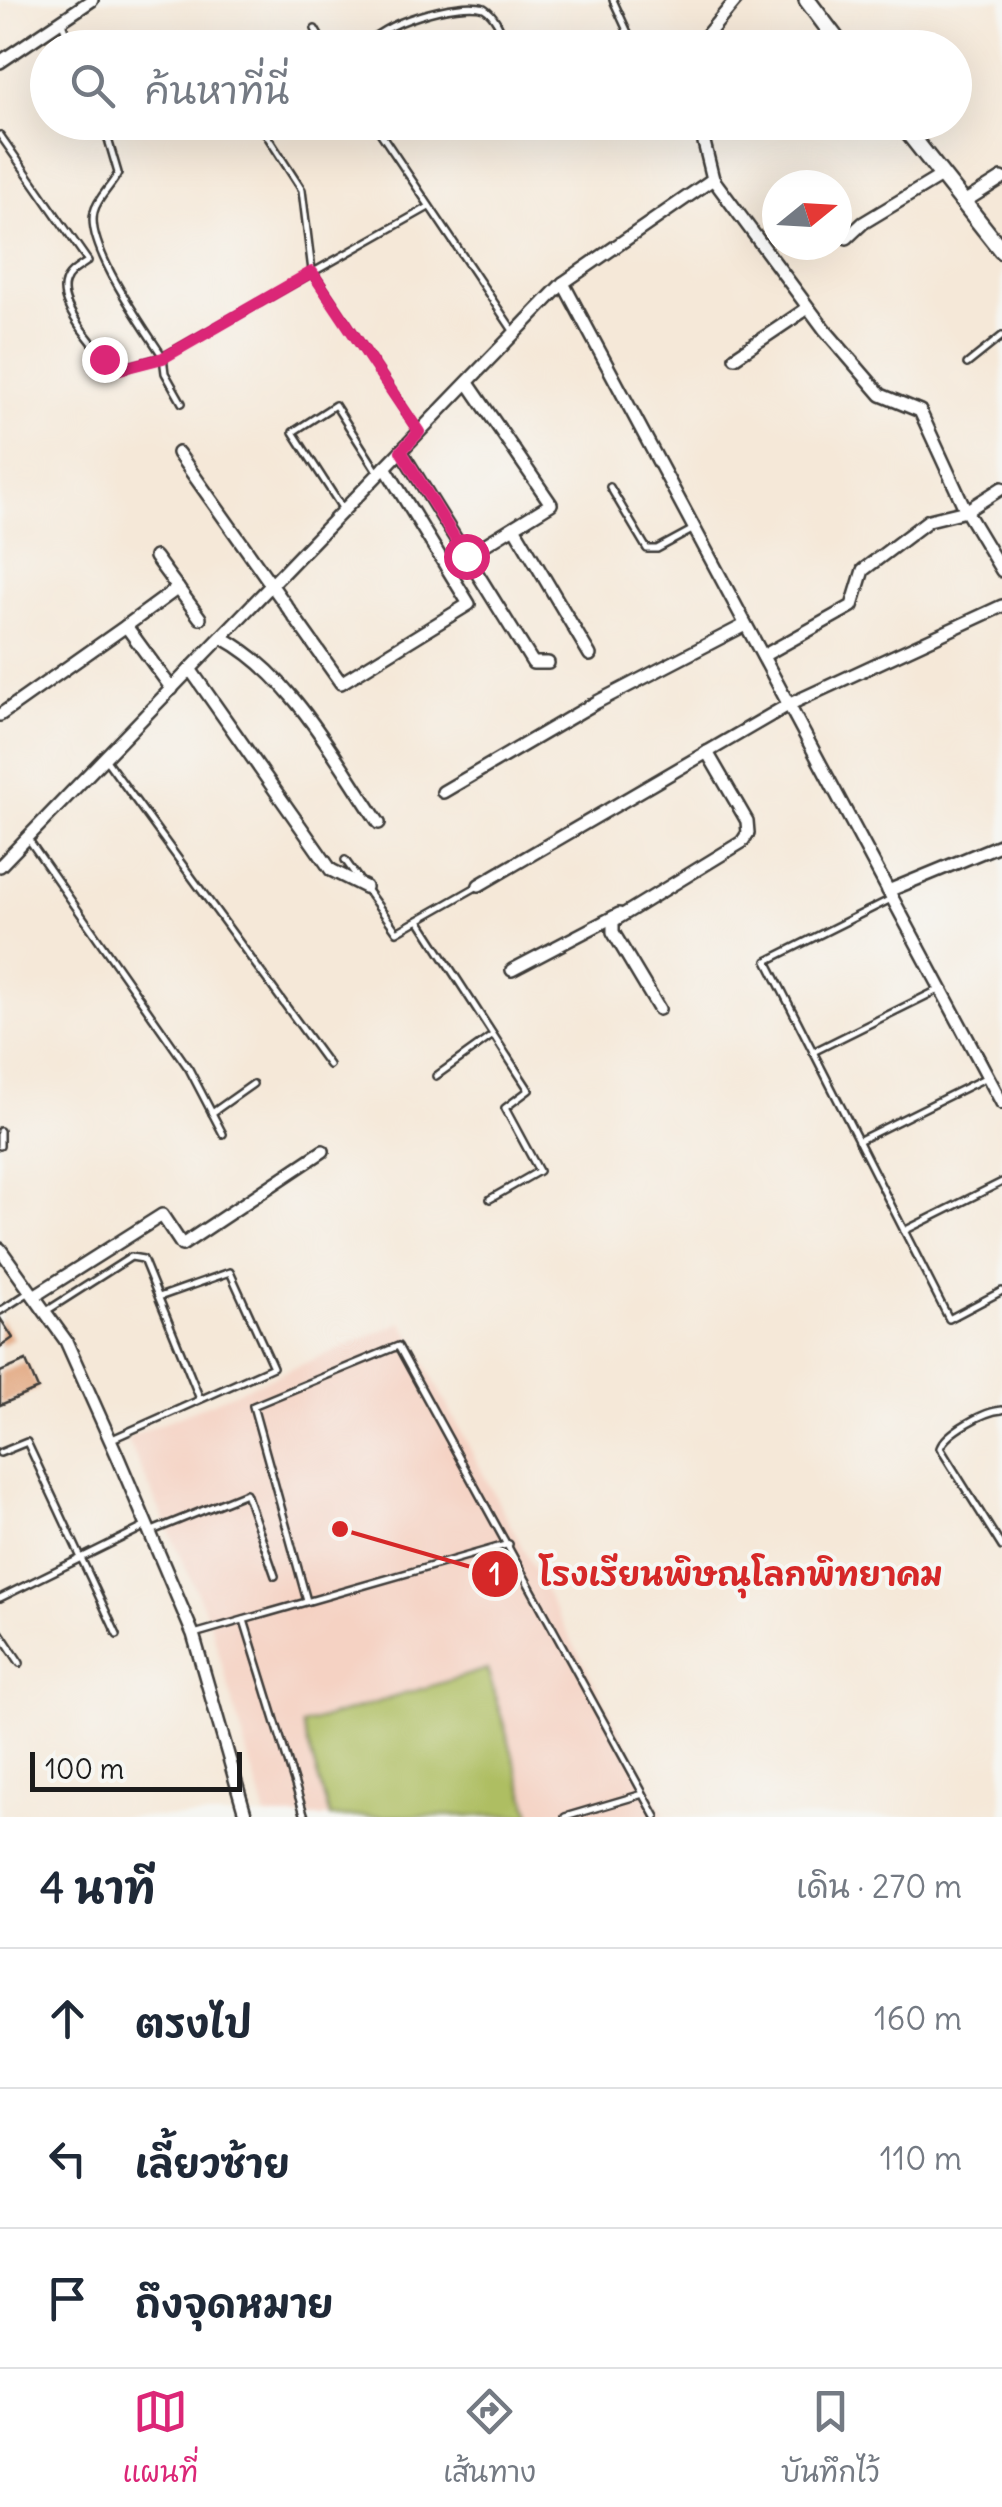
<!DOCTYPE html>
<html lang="th">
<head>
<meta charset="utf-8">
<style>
	body { margin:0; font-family:Delius,"Playpen Sans Thai",sans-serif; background:#f6f6f7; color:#1f2937 }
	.compass { position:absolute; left:762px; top:170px; width:90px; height:90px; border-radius:50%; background:#fff; box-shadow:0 10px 40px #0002; rotate:72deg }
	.scale { position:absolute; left:30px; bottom:25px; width:212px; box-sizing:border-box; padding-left:10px; border:5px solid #1c1c1c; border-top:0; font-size:28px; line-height:35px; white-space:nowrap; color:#1c1c1c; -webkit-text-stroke:8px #f6f6f2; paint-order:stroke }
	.stop { position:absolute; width:30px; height:30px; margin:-22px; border:8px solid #db2777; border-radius:50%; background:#fff }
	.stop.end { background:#db2777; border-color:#fff; box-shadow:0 2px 10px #0008 }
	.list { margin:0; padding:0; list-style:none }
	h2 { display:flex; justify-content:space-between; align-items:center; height:130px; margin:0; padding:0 40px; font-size:42px }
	h2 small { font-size:32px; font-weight:400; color:#747a83 }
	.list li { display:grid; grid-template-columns:65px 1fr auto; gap:30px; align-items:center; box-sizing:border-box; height:140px; padding:0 40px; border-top:2px solid #e0e1e3 }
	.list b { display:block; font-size:38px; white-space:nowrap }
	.list em { font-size:32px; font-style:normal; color:#747a83 }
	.icon { flex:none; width:55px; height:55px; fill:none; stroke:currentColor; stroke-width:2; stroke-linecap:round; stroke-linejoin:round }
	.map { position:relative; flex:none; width:1002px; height:1817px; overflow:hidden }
	.search { position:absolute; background:#fff; box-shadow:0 10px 40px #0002; left:30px; right:30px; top:30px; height:110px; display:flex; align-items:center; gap:25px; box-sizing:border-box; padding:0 35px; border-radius:55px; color:#747a83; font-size:38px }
	.sheet { height:550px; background:#fff }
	nav { display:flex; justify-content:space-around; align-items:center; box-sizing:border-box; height:140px; border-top:2px solid #e0e1e3; background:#fff; font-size:28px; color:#747a83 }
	nav a { display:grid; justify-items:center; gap:5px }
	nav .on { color:#db2777 }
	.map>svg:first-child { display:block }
	.built { fill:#f5d2c3 }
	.green { fill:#aebe62; stroke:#656d3f; stroke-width:2.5 }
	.building { fill:#e4af8b }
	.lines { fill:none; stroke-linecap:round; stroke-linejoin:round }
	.lane-casing { stroke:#3d3b38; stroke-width:10 }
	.street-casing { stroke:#3d3b38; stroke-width:16 }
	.secondary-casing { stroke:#3d3b38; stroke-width:20 }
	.lane { stroke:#fff; stroke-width:5 }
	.street { stroke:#fff; stroke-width:11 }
	.secondary { stroke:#fff; stroke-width:15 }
	.route { stroke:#db2777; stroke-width:12 }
	.leader { fill:none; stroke:#d62828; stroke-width:4 }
	.callout-dot { fill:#d62828; stroke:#f6f6f2; stroke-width:4 }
	.mark-label { font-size:30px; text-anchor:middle; font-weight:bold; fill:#fff }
	.callout-label { font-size:32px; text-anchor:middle; font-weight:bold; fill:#d62828; stroke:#f6f6f2; stroke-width:8; stroke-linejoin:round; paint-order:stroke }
</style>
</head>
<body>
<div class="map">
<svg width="1002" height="1817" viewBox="0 0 1002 1817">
	<rect width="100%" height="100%" fill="#f6f6f2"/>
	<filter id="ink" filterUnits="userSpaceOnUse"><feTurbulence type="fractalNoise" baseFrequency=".01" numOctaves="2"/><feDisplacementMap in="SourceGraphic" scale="20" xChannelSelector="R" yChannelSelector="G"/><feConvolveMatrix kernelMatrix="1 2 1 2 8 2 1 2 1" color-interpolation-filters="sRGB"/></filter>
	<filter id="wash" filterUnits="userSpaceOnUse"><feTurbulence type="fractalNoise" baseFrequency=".0048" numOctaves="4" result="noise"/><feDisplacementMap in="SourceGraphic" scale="40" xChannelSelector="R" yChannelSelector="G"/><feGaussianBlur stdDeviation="2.25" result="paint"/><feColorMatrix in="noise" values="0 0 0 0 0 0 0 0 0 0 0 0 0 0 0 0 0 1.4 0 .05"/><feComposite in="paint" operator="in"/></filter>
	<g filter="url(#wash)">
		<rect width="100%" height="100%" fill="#f5e8d8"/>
		<path class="built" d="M403,1322l262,495h-399l-57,-198 -82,-181z"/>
		<path class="green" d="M487,1669l44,146 -201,2 -28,-92z"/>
		<g id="blocks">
			<g class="building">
				<path d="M0,1318l13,20 -13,9z"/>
				<path d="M26,1361l12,28 -38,16v-33z"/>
			</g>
		</g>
	</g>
	<g filter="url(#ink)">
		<use href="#blocks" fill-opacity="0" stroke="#3d3b38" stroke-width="2.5"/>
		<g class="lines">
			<defs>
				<g id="lane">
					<path d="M613,0l22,48"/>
					<path d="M62,23l10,25"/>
					<path d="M315,29l11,19"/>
					<path d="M364,48c13,-25 95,-48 120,-40 13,8 18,26 24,40"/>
					<path d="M258,122l44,68 10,81 105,158"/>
					<path d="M373,122l141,210"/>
					<path d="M0,135l88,126c-8,6 -20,11 -23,22 -8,23 36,74 55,86l43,-12c-19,-30 -78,-111 -69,-145 3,-14 18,-26 24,-39l-15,-51"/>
					<path d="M967,364l35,-28"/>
					<path d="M182,403l-17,-30 -2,-16 264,-149"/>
					<path d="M610,487l37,62h10l35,-19"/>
					<path d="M342,508l-49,-76 42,-27 42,66"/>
					<path d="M106,760l223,305"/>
					<path d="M29,840l160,229 34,65"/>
					<path d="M345,860l52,72 81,-46"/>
					<path d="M889,900l-122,61 182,358 53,-28"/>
					<path d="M419,920l110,170 -24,18 34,63 -49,28"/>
					<path d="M813,1052l127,-63"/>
					<path d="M436,1076l57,-41"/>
					<path d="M212,1113l41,-29"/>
					<path d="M0,1131v15"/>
					<path d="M858,1141l127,-63"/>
					<path d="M904,1231l98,-49"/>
					<path d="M48,1310l83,-53 12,2 57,140"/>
					<path d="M0,1311l28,-18"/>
					<path d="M1002,1410c-17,1 -56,22 -62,38l62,99"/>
					<path d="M112,1439l161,-72 -43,-95 -71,25"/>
					<path d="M0,1453l27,-11 90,193"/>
					<path d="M152,1531l94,-38 29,83"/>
					<path d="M0,1598l144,-71"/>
					<path d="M307,1601l-54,-195 145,-60 258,471"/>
					<path d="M244,1620l61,197"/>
					<path d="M0,1633l20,30"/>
					<path d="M194,1634l315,-90"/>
					<path d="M565,1817l78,-23"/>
				</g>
				<g id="street">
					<path d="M696,48l40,-48"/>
					<path d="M0,62l92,-62"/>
					<path d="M713,179l112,151 56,65 39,16 46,100 36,60"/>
					<path d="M964,202l38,-24"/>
					<path d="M847,238l16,-15 78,-47"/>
					<path d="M563,283l439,820"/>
					<path d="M735,357l73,-49"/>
					<path d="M401,451l132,212h15"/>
					<path d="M178,453l163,230 128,-79 -84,-137"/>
					<path d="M514,527l76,128"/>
					<path d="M155,557l45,61"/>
					<path d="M447,568l104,-64 -83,-121"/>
					<path d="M126,626l52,-38"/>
					<path d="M223,638c70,38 112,121 156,185"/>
					<path d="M763,656l89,-50 11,-36 66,-50 37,-9 36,-23"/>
					<path d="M190,669l141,201 34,17"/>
					<path d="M0,715l126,-89 46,63"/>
					<path d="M443,792l154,-90 148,-77"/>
					<path d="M0,866l563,-583 150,-104 -14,-57"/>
					<path d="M479,885l309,-180 214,-99"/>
					<path d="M888,891l114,-47"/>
					<path d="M512,970l107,-56"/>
					<path d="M659,1009l-46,-77v-11l129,-79 6,-9 -1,-12 -40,-69"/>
					<path d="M0,1249l66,92 51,114 76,179 53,183"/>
					<path d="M34,1296l128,-81 20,30 141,-94"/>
				</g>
				<g id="secondary">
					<path d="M807,0l36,48"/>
					<path d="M900,122l102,129"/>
				</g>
			</defs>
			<use href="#lane" class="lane-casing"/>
			<use href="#street" class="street-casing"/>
			<use href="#secondary" class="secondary-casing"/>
			<use href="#lane" class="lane"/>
			<use href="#street" class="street"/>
			<use href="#secondary" class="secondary"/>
		</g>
	</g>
	<g class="lines" filter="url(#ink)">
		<path class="route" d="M104,359l16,10 43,-11 149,-86 107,160 -18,19 65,105"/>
	</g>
	<path class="leader" d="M340 1529L495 1574"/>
	<g class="callout-dot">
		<circle cx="340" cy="1529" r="10"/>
		<circle cx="495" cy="1574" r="25"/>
	</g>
	<g class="mark-label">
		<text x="495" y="1585">1</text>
	</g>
	<g class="callout-label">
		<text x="741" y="1586">โรงเรียนพิษณุโลกพิทยาคม</text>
	</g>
</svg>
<svg class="compass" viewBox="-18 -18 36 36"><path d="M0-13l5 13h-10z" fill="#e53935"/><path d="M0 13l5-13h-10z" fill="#747a83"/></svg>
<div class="scale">100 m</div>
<div class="stop" style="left:466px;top:556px"></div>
<div class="stop end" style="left:104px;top:359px"></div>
<div class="search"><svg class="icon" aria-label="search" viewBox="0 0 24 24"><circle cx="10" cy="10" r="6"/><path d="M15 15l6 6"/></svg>ค้นหาที่นี่</div>
</div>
<section class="sheet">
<h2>4 นาที<small>เดิน · 270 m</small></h2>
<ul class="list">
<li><svg class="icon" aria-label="ahead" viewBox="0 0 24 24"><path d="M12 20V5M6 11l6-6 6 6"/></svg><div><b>ตรงไป</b></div><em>160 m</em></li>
<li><svg class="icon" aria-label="left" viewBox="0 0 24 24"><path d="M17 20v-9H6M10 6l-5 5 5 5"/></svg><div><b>เลี้ยวซ้าย</b></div><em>110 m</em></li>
<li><svg class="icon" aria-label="arrive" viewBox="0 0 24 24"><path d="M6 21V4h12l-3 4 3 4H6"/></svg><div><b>ถึงจุดหมาย</b></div></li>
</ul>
</section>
<nav>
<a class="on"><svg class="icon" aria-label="map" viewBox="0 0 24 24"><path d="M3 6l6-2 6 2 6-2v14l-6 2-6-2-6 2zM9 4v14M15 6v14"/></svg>แผนที่</a>
<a><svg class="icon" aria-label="directions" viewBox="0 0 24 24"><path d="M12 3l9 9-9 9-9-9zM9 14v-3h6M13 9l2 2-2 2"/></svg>เส้นทาง</a>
<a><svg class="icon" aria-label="saved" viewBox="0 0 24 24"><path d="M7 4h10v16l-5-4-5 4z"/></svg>บันทึกไว้</a>
</nav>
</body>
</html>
